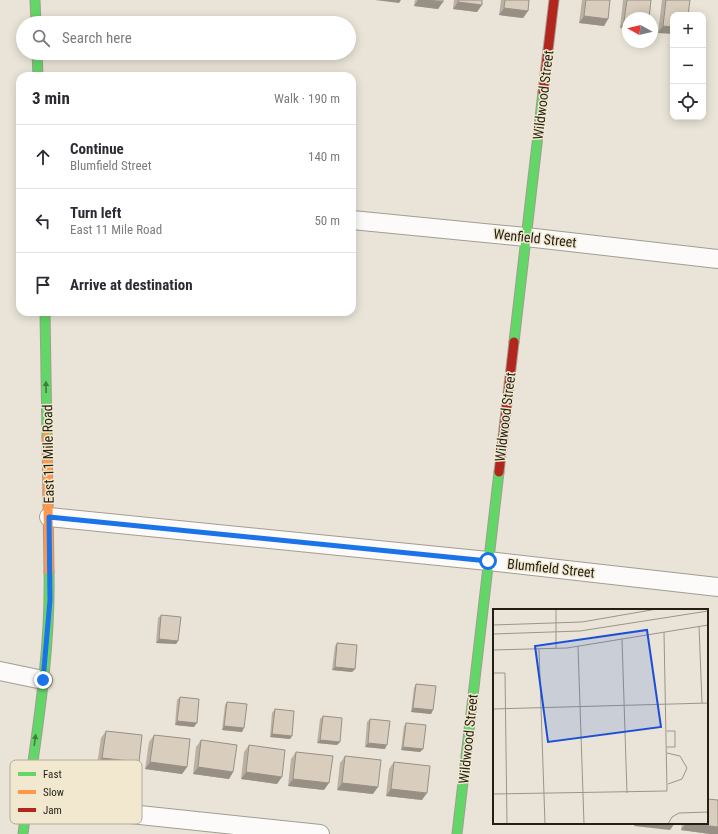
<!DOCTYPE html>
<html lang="en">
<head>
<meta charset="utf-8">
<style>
	body { margin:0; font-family:"Roboto Condensed",sans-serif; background:#f2f2f3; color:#2b2b33 }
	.controls { position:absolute; right:12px; top:12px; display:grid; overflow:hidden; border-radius:8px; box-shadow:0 2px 10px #0003 }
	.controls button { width:36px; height:36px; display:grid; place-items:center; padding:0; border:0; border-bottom:1px solid #e1e1e2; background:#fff; color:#2b2b33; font:20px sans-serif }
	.compass { position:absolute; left:622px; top:12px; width:36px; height:36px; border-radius:50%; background:#fff; box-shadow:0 2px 10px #0003; rotate:278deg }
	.stop { position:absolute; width:12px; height:12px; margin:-9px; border:3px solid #1a73e8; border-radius:50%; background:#fff }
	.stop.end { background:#1a73e8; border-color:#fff; box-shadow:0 1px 4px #0008 }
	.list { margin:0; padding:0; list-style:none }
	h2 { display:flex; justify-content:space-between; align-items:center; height:52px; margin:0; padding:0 16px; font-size:17px }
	h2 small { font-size:13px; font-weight:400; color:#7c7c81 }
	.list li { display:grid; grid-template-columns:26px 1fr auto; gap:12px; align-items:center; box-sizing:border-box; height:64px; padding:0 16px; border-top:1px solid #e1e1e2 }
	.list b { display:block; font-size:15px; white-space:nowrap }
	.list p { margin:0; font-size:13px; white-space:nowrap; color:#7c7c81 }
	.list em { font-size:13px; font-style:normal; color:#7c7c81 }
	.icon { flex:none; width:22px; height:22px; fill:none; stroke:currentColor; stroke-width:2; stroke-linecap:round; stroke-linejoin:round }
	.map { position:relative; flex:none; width:718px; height:834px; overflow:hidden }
	.search { position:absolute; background:#fff; box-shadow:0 2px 10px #0003; left:16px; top:16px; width:340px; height:44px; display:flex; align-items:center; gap:10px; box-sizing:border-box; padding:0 14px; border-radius:22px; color:#7c7c81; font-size:15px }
	.panel { position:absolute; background:#fff; box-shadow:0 2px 10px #0003; left:16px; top:72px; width:340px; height:244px; border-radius:12px }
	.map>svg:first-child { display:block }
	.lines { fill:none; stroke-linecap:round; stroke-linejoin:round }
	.street-casing { stroke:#a19d93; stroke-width:20 }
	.fast-casing { stroke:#a19d93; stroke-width:11 }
	.slow-casing { stroke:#a19d93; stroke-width:11 }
	.jam-casing { stroke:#a19d93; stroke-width:11 }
	.street { stroke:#fcfbf9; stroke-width:18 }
	.fast { stroke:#63d668; stroke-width:9 }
	.slow { stroke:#ff974d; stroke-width:9 }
	.jam { stroke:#b3261e; stroke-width:9 }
	.wall { fill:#bbb0a3 }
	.shaded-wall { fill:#989084 }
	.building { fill:#d9cdbd; stroke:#989084 }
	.oneway { fill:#437a3f }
	.route { stroke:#1a73e8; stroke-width:5 }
	.labels { text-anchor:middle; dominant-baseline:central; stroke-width:3; stroke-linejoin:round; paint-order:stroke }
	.street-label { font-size:14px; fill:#231f16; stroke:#f1e8cf }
	.inset-road { fill:none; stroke:#9a958a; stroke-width:1 }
	.view { fill:#1d4ed8; fill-opacity:0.15; stroke:#1d4ed8; stroke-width:2 }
	.inset-edge { fill:none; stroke:#231f16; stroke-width:2 }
	.key { fill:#f1e8cf; stroke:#b3ac98; stroke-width:1 }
	.key-label { font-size:11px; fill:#231f16 }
</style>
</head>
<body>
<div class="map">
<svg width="718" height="834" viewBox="0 0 718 834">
	<rect width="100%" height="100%" fill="#e9e4d7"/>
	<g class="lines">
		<defs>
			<g id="street">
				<path d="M352,220l174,17 192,22"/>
				<path d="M49,517l439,44 230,26"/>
				<path d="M0,671l43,9"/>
				<path d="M26,803l294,31"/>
			</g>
			<g id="fast">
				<path d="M35,0l1,23"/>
				<path d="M37,53l1,23"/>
				<path d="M45,312l2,125"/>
				<path d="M514,342l29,-250"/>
				<path d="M23,834c11,-87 28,-175 26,-263"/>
				<path d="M457,834l42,-362"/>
			</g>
			<path id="slow" d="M47,437l2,134"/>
			<g id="jam">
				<path d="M543,92l11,-92"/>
				<path d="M499,472l15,-130"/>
			</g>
		</defs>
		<use href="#street" class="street-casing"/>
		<use href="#fast" class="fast-casing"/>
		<use href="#slow" class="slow-casing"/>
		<use href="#jam" class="jam-casing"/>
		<use href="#street" class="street"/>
		<use href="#fast" class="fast"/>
		<use href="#slow" class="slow"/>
		<use href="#jam" class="jam"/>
	</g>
	<g class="wall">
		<path d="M415,0h28l-5,9 -24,-3z"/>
		<path d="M454,0h28l-5,12 -24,-3z"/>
		<path d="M501,0h28l-1,11 -5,7 -24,-3z"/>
		<path d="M582,0h28l-2,19 -4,7 -25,-3z"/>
		<path d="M623,0h28l-31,28z"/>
		<path d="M662,0h28l-32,33z"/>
		<path d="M161,615l17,26 -2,3 -20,-1 2,-25z"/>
		<path d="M337,643l18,26 -3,3 -20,-2 3,-24z"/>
		<path d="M416,684l17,26 -2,4 -20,-2 3,-24z"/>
		<path d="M180,697l14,30 -19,-2 2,-25z"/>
		<path d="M227,702l15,30 -20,-2 3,-25z"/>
		<path d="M275,709l17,27 -2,3 -20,-2 2,-24z"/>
		<path d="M323,716l17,26 -3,3 -20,-2 3,-24z"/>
		<path d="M370,719l15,30 -20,-2 2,-25z"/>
		<path d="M406,723l17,26 -3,3 -19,-2 3,-24z"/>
		<path d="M106,731l28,38 -37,-4 4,-27z"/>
		<path d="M154,735l33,32 -5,7 -37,-5 4,-27z"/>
		<path d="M201,740l32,32 -4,7 -36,-5 3,-27z"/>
		<path d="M249,745l28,39 -36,-5 3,-27z"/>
		<path d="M296,752l28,38 -36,-4 3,-27z"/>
		<path d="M345,756l28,38 -36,-4 3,-27z"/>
		<path d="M394,762l28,38 -36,-4 3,-27z"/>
		<path d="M718,800v34h-8l-29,-4 1,-7h25z"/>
	</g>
	<g class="shaded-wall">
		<path d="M375,0h26l-2,3z"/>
		<path d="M418,0h10l15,2 -5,7 -24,-3z"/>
		<path d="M458,2l24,3 -5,7 -24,-3z"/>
		<path d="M504,8l24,3 -5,7 -24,-3z"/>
		<path d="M584,16l24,3 -4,7 -25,-3z"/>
		<path d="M624,21h4v8l-8,-1z"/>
		<path d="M663,26l10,1v7l-15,-1z"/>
		<path d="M159,639l19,2 -2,3 -20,-1z"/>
		<path d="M335,667l20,2 -3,3 -20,-2z"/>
		<path d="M413,708l20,2 -2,4 -20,-2z"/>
		<path d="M177,721l20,2 -3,4 -19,-2z"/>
		<path d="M224,726l20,2 -2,4 -20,-2z"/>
		<path d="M272,734l20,2 -2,3 -20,-2z"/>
		<path d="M320,740l20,2 -3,3 -20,-2z"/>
		<path d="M368,743l19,2 -2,4 -20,-2z"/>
		<path d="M403,747l20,2 -3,3 -19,-2z"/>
		<path d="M102,758l37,4 -5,7 -37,-4z"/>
		<path d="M150,762l37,5 -5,7 -37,-5z"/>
		<path d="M198,767l35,5 -4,7 -36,-5z"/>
		<path d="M246,772l36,5 -5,7 -36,-5z"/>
		<path d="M293,779l36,4 -5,7 -36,-4z"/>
		<path d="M342,783l36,4 -5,7 -36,-4z"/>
		<path d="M391,789l36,4 -5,7 -36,-4z"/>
		<path d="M609,823h14l-1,2z"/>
		<path d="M636,823h39l-5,7 -36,-4z"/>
		<path d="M686,823l32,4v7h-8l-29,-4z"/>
	</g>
	<g class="building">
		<path d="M428,0h15v2z"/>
		<path d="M458,0h24v5l-24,-3z"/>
		<path d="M505,0h24l-1,11 -24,-3z"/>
		<path d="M586,0h24l-2,19 -24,-3z"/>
		<path d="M627,0h24l-2,18h-21v3h-4z"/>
		<path d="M666,0h24l-2,15h-15v12l-10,-1z"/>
		<path d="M161,615l20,2 -3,24 -19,-2z"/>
		<path d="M337,643l20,2 -2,24 -20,-2z"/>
		<path d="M416,684l20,2 -3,24 -20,-2z"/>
		<path d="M180,697l19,2 -2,24 -20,-2z"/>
		<path d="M227,702l20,2 -3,24 -20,-2z"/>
		<path d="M275,709l19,2 -2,25 -20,-2z"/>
		<path d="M323,716l19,2 -2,24 -20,-2z"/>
		<path d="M370,719l20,2 -3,24 -19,-2z"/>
		<path d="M406,723l20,2 -3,24 -20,-2z"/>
		<path d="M106,731l36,4 -3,27 -37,-4z"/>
		<path d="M154,735l36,4 -3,28 -37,-5z"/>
		<path d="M201,740l36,5 -4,27 -35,-5z"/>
		<path d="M249,745l36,5 -3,27 -36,-5z"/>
		<path d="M296,752l37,4 -4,27 -36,-4z"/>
		<path d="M345,756l36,4 -3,27 -36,-4z"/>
		<path d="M394,762l36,4 -3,27 -36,-4z"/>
		<path d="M707,799l11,1v27l-32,-4h21z"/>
	</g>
	<defs><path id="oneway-solid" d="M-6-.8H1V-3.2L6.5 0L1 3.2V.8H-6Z"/></defs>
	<g class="oneway">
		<use href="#oneway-solid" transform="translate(46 387) rotate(-91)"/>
		<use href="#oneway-solid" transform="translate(35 740) rotate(-82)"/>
	</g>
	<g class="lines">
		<path class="route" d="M43,680l7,-80 -1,-83 439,44"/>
	</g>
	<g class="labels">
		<g class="street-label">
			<text transform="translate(543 95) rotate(-83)">Wildwood Street</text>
			<text transform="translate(535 238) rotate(6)">Wenfield Street</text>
			<text transform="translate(505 417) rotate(-83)">Wildwood Street</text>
			<text transform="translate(48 454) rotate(-91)">East 11 Mile Road</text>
			<text transform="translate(551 568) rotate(6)">Blumfield Street</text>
			<text transform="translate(468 739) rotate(-84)">Wildwood Street</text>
		</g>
	</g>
	<g transform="translate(493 609)">
		<rect width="215" height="215" fill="#e9e4d7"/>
		<path class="inset-road" d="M63,0v39M0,16l89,-3 75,-13M206,17l3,77M0,25l87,-3 128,-20M129,30l5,154M85,37l6,178M46,40l6,175M0,41l74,-2 141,-23M0,64h12l2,151M0,100l215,-6M174,122h8v16h-8M174,144l13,3 7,12 -5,11 -14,5M0,185l174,-3 -3,-159M175,215l4,-7 7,-4 29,-1"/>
		<path class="view" d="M154,21l14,97 -113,15 -13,-96z"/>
		<rect width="215" height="215" class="inset-edge"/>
	</g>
	<rect x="10" y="760" width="132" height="64" rx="6" class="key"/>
	<rect x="18" y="772" width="18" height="4" fill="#63d668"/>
	<rect x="18" y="790" width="18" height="4" fill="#ff974d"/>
	<rect x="18" y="808" width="18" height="4" fill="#b3261e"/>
	<g class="key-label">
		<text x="43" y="778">Fast</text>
		<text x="43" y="796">Slow</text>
		<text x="43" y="814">Jam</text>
	</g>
</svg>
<div class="controls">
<button>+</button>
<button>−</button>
<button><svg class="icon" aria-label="locate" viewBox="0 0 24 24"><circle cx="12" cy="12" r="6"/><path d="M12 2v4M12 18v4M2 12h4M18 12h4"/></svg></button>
</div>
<svg class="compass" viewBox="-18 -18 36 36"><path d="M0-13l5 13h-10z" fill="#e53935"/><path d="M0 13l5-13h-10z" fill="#7c7c81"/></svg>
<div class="stop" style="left:488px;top:561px"></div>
<div class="stop end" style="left:43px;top:680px"></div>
<div class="search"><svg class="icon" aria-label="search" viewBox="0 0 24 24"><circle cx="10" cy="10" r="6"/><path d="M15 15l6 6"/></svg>Search here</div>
<section class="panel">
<h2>3 min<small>Walk · 190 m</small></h2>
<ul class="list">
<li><svg class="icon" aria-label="ahead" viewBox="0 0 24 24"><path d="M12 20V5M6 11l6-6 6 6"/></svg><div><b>Continue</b><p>Blumfield Street</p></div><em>140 m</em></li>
<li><svg class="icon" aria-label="left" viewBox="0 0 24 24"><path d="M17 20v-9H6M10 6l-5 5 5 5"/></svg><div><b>Turn left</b><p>East 11 Mile Road</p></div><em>50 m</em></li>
<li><svg class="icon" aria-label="arrive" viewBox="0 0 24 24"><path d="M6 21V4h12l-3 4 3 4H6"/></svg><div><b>Arrive at destination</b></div></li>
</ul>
</section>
</div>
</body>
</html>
